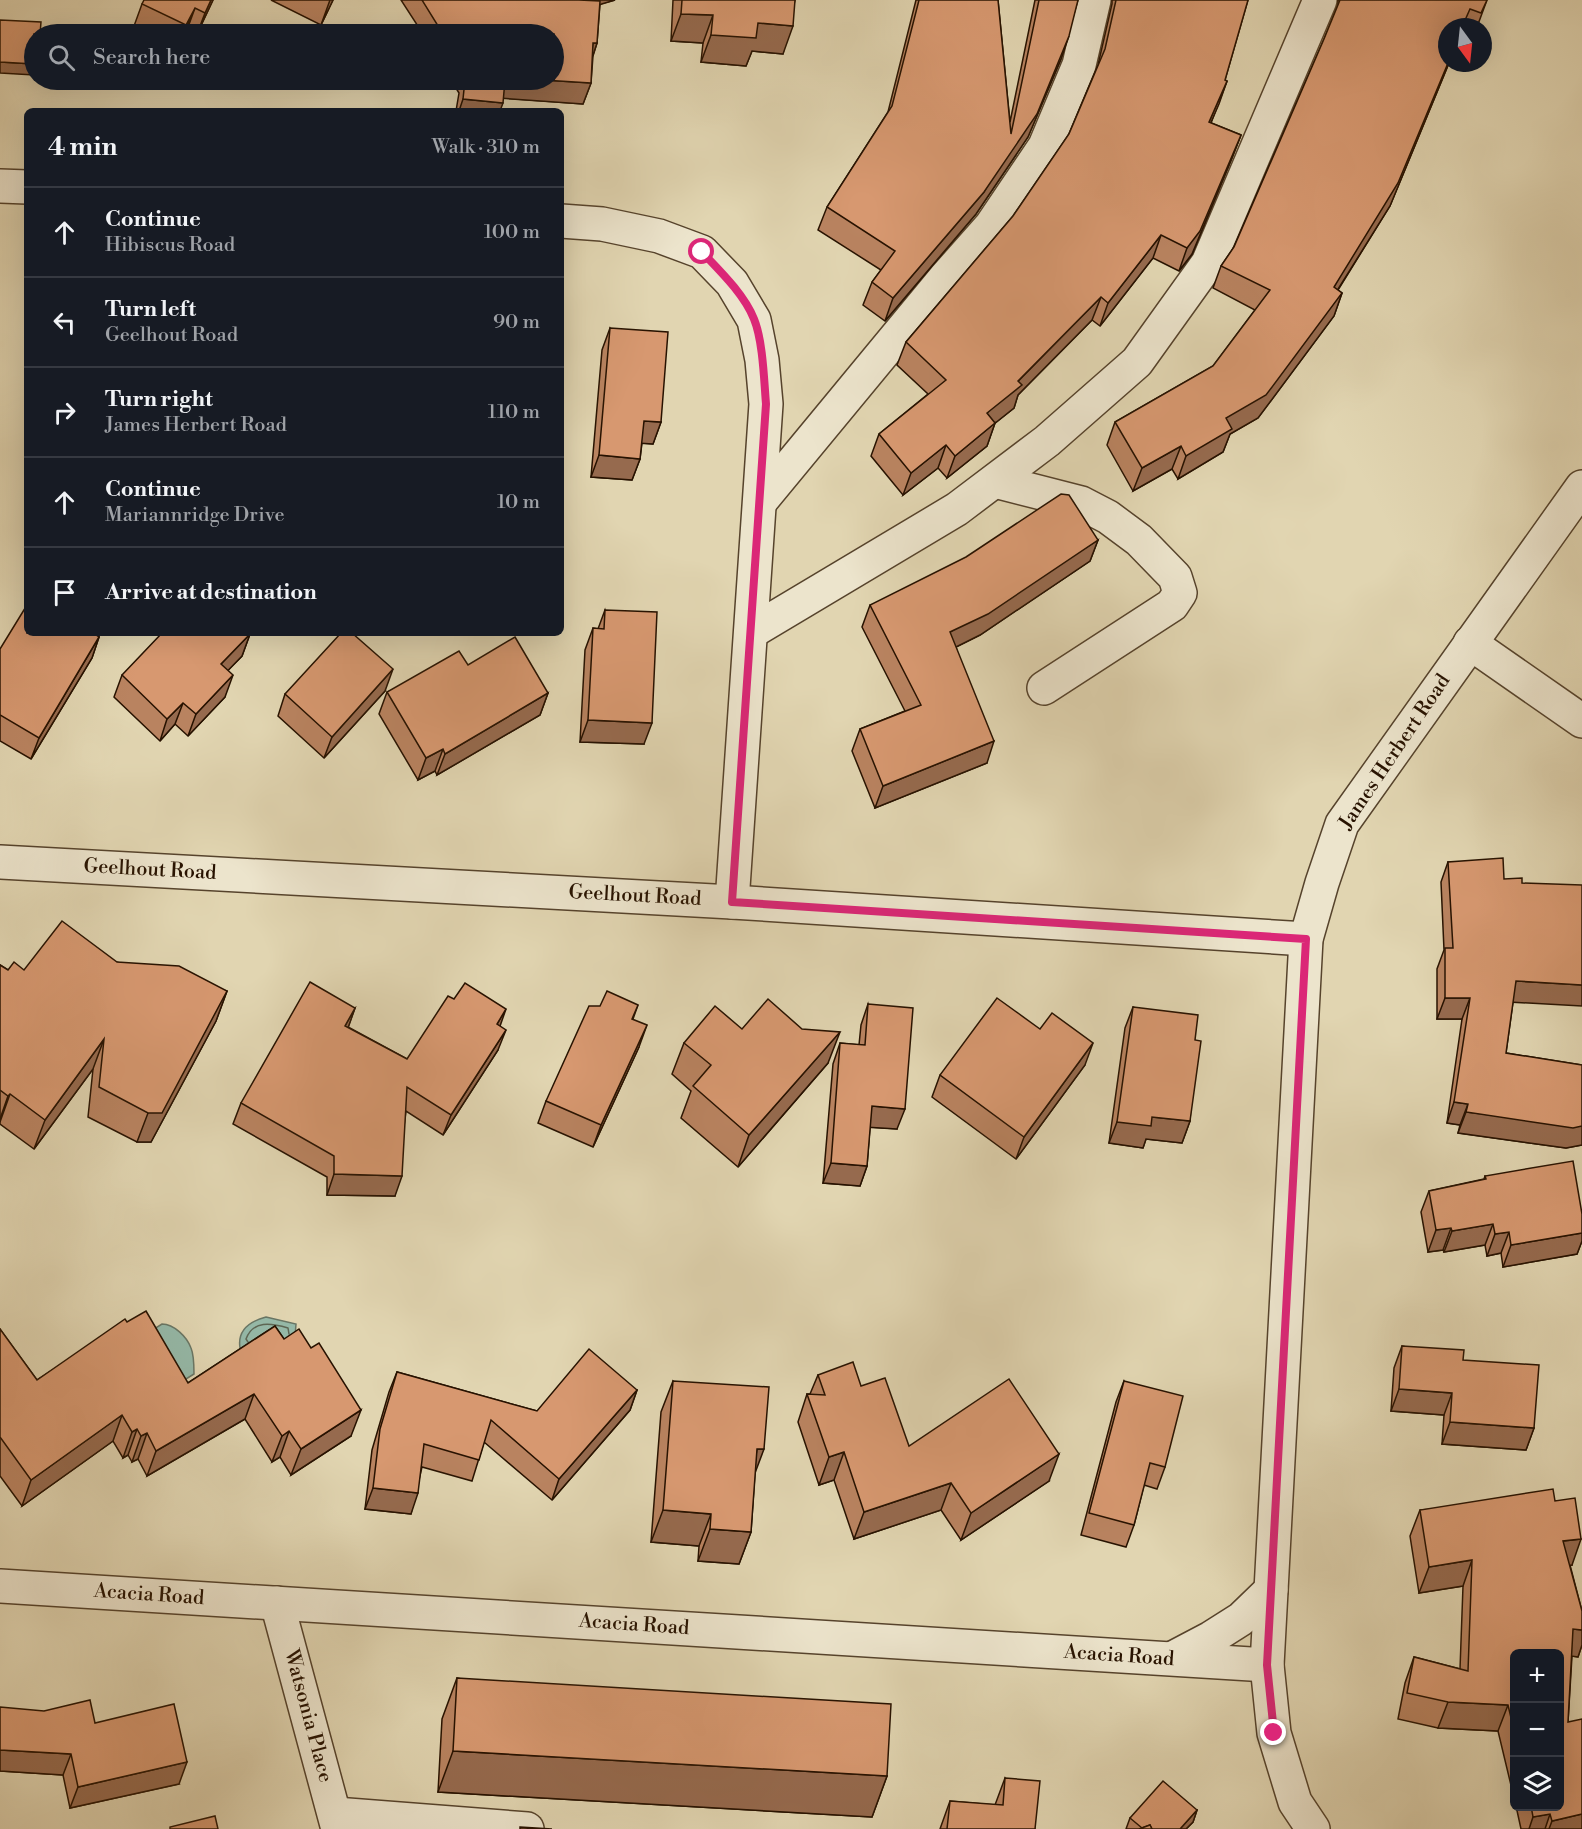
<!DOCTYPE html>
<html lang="en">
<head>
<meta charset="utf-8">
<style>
	body { margin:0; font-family:"Libre Bodoni",serif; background:#20242c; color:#f1f3f6 }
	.controls { position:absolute; right:18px; bottom:18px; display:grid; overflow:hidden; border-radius:9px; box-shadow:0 6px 24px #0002 }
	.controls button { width:54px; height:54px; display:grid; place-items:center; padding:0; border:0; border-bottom:2px solid #363941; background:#171b24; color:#f1f3f6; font:30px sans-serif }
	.compass { position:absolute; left:1438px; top:18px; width:54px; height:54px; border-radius:50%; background:#171b24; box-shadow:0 6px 24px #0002; rotate:165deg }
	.stop { position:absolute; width:18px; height:18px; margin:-14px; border:4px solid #db2777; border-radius:50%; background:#fff }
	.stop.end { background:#db2777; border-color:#fff; box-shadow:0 2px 6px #0008 }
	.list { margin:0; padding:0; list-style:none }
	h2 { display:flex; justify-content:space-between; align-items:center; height:78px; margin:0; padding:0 24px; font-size:26px }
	h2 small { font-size:20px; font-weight:400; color:#9ea1a6 }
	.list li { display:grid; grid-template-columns:39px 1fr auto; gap:18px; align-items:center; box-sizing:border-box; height:90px; padding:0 24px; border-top:2px solid #363941 }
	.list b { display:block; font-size:22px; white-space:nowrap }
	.list p { margin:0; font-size:20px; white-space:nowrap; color:#9ea1a6 }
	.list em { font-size:20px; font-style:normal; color:#9ea1a6 }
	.icon { flex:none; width:33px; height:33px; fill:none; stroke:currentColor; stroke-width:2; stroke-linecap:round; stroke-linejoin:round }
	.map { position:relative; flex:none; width:1582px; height:1829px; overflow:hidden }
	.search { position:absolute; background:#171b24; box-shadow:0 6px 24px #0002; left:24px; top:24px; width:540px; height:66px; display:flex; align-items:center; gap:15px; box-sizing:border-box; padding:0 21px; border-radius:33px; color:#9ea1a6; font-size:22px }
	.panel { position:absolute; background:#171b24; box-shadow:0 6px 24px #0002; left:24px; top:108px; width:540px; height:528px; border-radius:9px }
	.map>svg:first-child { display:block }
	.water { fill:#95b9a8; stroke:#697665; stroke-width:1.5 }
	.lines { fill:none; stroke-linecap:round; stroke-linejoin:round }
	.shore { stroke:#5e6654; stroke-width:1.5 }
	.minor-casing { stroke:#56432c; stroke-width:36 }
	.minor { stroke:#ece4cc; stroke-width:33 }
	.wall { fill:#b98360; stroke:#271200; stroke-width:1.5 }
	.shaded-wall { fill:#966a4e; stroke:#271200; stroke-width:1.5 }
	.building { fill:#d79870; stroke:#271200; stroke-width:1.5 }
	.route { stroke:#db2777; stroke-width:8 }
	.labels { text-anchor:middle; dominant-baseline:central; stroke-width:6; stroke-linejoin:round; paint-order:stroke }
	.street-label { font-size:20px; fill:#271200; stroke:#ece4cc }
</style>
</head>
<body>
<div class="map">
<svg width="1582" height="1829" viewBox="0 0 1582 1829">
	<rect width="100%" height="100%" fill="#e1d5b1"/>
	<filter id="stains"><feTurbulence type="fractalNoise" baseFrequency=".00333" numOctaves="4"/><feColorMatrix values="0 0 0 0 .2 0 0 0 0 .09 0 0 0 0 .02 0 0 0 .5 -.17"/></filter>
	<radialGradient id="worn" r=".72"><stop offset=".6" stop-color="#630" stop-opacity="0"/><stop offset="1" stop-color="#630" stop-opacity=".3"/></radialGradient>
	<g class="water">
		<path d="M266,1317l30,7 -2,25 -10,4 -44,-5c-3,-19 11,-27 26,-31z"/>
		<path d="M162,1324c12,0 25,13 29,24 3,7 3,18 3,26l-24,15 -29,-52z"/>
	</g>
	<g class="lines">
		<path class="shore" d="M248,1342l-2,-3c7,-19 25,-16 42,-11l1,6"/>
		<defs>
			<g id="minor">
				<path d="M0,186l27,1"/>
				<path d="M561,221l41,3 57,12 43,16 30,31 22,37 8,40 4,44 -34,498"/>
				<path d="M995,481l86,22 27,14 31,23 36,37 5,16 -8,12 -128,83"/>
				<path d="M760,502l185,-224 46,-52 54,-80 34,-81 15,-65"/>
				<path d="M751,632l206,-123 90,-68 90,-79 71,-99 112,-263"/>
				<path d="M1470,643l112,78"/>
				<path d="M0,862l732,40 574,37"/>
				<path d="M0,1586l1267,79"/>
				<path d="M277,1603l61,226"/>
				<path d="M1173,1658l38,-20 30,-19 30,-29"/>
				<path d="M335,1814l192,15"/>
				<path d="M1313,1829l-18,-27 -21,-69 -7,-68 39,-726 16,-56 20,-59 240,-337"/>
			</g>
		</defs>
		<use href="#minor" class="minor-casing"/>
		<use href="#minor" class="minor"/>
	</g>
	<g class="wall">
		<path d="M213,0l-16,34 -10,-4 -3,4h-32l-18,-8 8,-22z"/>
		<path d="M271,0h62l-12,25z"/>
		<path d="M401,0h214l-15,4 -3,39 -4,13 -2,27 -8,21 -80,-6 -3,13h-44l3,-18 -8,-13h103v-46h-131z"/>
		<path d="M673,0h122l-12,54 -31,-3 -6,15 -45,-4 2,-19 -32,-2z"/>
		<path d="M916,0h82l12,122 25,-122h43l-17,59 -33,78 -52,77 -91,107 -22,-16 9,-23 9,-12 -63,-40 9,-23 61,-95z"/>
		<path d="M1112,0h136l-23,80 2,1 -16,42 30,12 -9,23 -40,96 -13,17 -26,-13 -53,68 -8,-6 -74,75 -4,13 -19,15 -8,23 -40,32 -9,-10 -35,27 -32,-39 8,-22 49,-40 -31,-29 9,-23 107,-126 56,-82 29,-69 14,-61z"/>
		<path d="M1338,0h149l-10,27h-30v36h2l-59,143 -52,84 4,3 -8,23 -76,102 -28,16 -7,18 -45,27 -6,-10 -39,22 -26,-46 8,-23 98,-56 42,-56 -42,-22 8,-22 13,-19 90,-208 14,-34z"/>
		<path d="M610,328l51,94 -8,22 -11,-1 -2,16 -8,21 -41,-3 11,-127z"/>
		<path d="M1098,540l-8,21 -110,74 -24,12 31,116 -112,45 -23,-57 8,-22 45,-18 -43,-84 8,-22z"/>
		<path d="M605,610l39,134 -64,-2 5,-92 8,-22 5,1z"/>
		<path d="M250,634l-8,22 -14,14 -3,27 -37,39 -13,-12 -15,17 -46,-44 8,-22z"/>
		<path d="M99,637l-7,21 -61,101 -31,-18v-92z"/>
		<path d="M468,665l80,28 -8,22 -103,60 -2,-4 -17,9 -39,-66 8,-22z"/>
		<path d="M385,691l-61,67 -46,-42 7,-22z"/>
		<path d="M1448,862l56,17 9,123 -7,51 76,12v80l-16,3 -108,-15 2,-8 -13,-2 15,-104h-25v-50l7,-19 -3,-68z"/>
		<path d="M117,962l110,29 -11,30 -65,121h-14l-49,-25 5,-48 -59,80 -34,-25v-159l8,5h16z"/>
		<path d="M868,1004l29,125 -27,-2 -3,39 -7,20 -37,-3 10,-119 7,-21 19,2 2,-20z"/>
		<path d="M638,1005l-5,14 6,28 -46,100 -55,-24 8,-22z"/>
		<path d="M1133,1007l62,33 -5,81 -8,22 -36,-4 -3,9 -34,-5 16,-115z"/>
		<path d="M355,1008l-7,19 59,32 93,-33 -2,24 -55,85 -37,-24 -11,85 -68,-1v-18l-94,-53 8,-21z"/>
		<path d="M742,1029l86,34 -90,104 -57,-49 10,-27 -19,-17 12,-31z"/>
		<path d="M1040,1029l45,36 -69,94 -84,-62 8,-22z"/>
		<path d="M1485,1176l97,38v27l-5,13 -74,13 -2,-14 -14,3 -2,-11 -41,7 -1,-2 -15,2 -7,-40 8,-21 55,-12z"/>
		<path d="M127,1322l61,61 87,-57 76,110 -60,39 -11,-18 -8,5 -27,-43 -98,57 -9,-17 -6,3 -4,-7 -5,3 -10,-17 -91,65 -22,-30v-147l37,51z"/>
		<path d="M1402,1346l61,14 71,68 -8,22 -84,-6 2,-29 -53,-4 3,-43z"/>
		<path d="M397,1372l140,39 100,-21 -7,20 -78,90 -68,-58 -12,39 -50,-14 -11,47 -46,-5 7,-59 17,-58z"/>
		<path d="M818,1375l43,11 48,60 140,35 -88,59 -20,-30 -87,29 -20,-59 -15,5 -21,-63 9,-28h3z"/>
		<path d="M673,1381l82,92 -4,59 -12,32 -41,-3 1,-15 -48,-4 10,-130z"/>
		<path d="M1124,1381l41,86 -8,22 -13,-4 -10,40 -8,22 -45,-12 35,-133z"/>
		<path d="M1555,1501l17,64h-2l12,46v34l-4,12 -6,-1 -4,66 14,107h-61l-5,-23h44l-45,-153v149l-17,-71 -60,-3 -40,-9 7,-36 9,-26 46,12 3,-83 -44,7 -9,-57 10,-26z"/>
		<path d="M457,1678l430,98 -15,41 -434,-25 4,-73z"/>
		<path d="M95,1723l84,61 -109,24 -7,-33 -63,-4z"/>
		<path d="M1005,1778l30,51h-95l10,-28 45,4z"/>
		<path d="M1197,1810l-4,12 -7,7h-60l4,-11z"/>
	</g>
	<g class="shaded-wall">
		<path d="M211,0h2l-16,34 8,-21z"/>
		<path d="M330,0h3l-12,25z"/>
		<path d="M588,0h27l-30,9z"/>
		<path d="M195,8l-8,22 -3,4h-1z"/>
		<path d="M681,14l32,1 -10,28 -32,-2z"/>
		<path d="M758,23l35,3 -10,28 -31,-3 -6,15 -45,-4 10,-27z"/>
		<path d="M1069,36l-8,23 -33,78 -52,77 -91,107 8,-23 91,-106z"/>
		<path d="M593,43h4l-7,21z"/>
		<path d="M0,62l34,2v11l-34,-2z"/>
		<path d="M1448,63h1l-59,143 -65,104 9,-23z"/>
		<path d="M504,80h39l48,3 -8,21 -85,-6z"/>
		<path d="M1227,81l-8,23 -18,41 8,-23z"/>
		<path d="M463,99l40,4 -3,8h-41z"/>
		<path d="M1241,135l-9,23 -40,96 -13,17 8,-23z"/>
		<path d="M1161,235l-8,23 -53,68 8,-23z"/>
		<path d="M1342,293l-8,23 -76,102 -28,16 -7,18 -45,27 8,-23 40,-38z"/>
		<path d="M1101,297l-9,23 -74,75 -4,13 -35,28 8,-23z"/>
		<path d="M644,421l17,1 -8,22 -17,-1z"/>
		<path d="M995,423l-8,23 -40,32 8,-22z"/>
		<path d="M946,445l-8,23 -35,27 8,-22z"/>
		<path d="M1181,446l-9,23 -39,22 9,-23z"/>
		<path d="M599,455l41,4 -8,21 -41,-3z"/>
		<path d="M1098,540l-8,21 -110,74 -38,19 8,-22z"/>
		<path d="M250,634l-8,22 -29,30 8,-22z"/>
		<path d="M99,637l-7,21 -61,101 8,-21z"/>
		<path d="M393,669l-8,22 -61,67 8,-21z"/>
		<path d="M233,675l-8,22 -37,39 8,-22z"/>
		<path d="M548,693l-8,22 -103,60 8,-21z"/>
		<path d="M183,703l-8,21 -15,17 7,-22z"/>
		<path d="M588,720l64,3 -8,21 -64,-2z"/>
		<path d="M994,741l-7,22 -112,45 8,-22z"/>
		<path d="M443,749l-8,22 -17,9 8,-22z"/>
		<path d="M1516,981l66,4v21l-73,-4z"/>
		<path d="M227,991l-11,30 -65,121h-14l11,-29z"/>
		<path d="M1445,998h25l-8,21h-25z"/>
		<path d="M355,1008l-7,20 -3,-2z"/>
		<path d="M506,1009l-7,20 -2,-5z"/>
		<path d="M647,1025l-8,22 -46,100 8,-22z"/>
		<path d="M506,1030l-8,20 -55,85 8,-20z"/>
		<path d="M840,1032l-12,31 -90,104 11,-32z"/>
		<path d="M104,1039l-11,30 -59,80 11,-29z"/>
		<path d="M1093,1043l-8,22 -69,94 8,-22z"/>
		<path d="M10,1094l-10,28v-3l8,-23z"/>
		<path d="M1454,1102l14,2 -8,21 -13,-2z"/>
		<path d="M872,1106l33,3 -8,20 -33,-2z"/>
		<path d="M1466,1112l116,14v19l-16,3 -108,-15z"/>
		<path d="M1152,1117l38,4 -8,22 -36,-4 -3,9 -34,-5 8,-21z"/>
		<path d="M831,1163l36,3 -7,20 -37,-3z"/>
		<path d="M334,1174l68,2 -7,20 -68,-1z"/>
		<path d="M1493,1224l-8,21 -41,7 8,-21z"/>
		<path d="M1451,1228l-8,22 -15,2 8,-22z"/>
		<path d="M1509,1232l-8,21 -14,3 8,-22z"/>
		<path d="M1582,1233v8l-5,13 -74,13 8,-22z"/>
		<path d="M1399,1389l53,4 -8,22 -53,-4z"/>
		<path d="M637,1390l-7,20 -78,90 7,-21z"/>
		<path d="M254,1394l-9,25 -98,57 9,-25z"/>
		<path d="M361,1410l-10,26 -60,39 10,-26z"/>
		<path d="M122,1415l-9,26 -91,65 9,-26z"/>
		<path d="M1450,1422l84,6 -8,22 -84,-6z"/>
		<path d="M137,1429l-9,26 -5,3 9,-26z"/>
		<path d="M289,1431l-9,26 -8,5 10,-26z"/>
		<path d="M147,1433l-9,26 -6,3 9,-26z"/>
		<path d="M757,1449h7l-12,32z"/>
		<path d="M844,1452l-10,28 -15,5 10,-28z"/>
		<path d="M1059,1454l-10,27 -88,59 10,-27z"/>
		<path d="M951,1483l-10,27 -87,29 10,-27z"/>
		<path d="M373,1488l45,5 -7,21 -46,-5z"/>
		<path d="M663,1510l48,4 -12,32 -48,-4z"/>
		<path d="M710,1529l41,3 -12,32 -41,-3z"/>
		<path d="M1581,1539l-9,26 -18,2 9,-26z"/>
		<path d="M1472,1560l-9,26 -44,7 10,-26z"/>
		<path d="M1573,1629l9,1v15l-4,12 -15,-2z"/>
		<path d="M1448,1702l60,3 -10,26 -60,-3z"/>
		<path d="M0,1750l71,4 -8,21 -63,-4z"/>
		<path d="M453,1751l434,25 -15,41 -434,-25z"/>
		<path d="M187,1762l-8,22 -109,24 8,-21z"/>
		<path d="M1197,1810l-4,12 -7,7h-6z"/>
		<path d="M1550,1814l-5,15h-16l4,-12z"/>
		<path d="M1582,1814v15h-33l3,-8z"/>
	</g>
	<g class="building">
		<path d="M144,0h67l-6,13 -10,-5 -9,17 -44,-21z"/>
		<path d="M422,0h157l21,1 -3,42h-4l-2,40 -48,-3h11v-46h-111z"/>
		<path d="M682,0h113l-2,26 -35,-3 -2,15 -45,-3 2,-20 -32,-1z"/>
		<path d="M919,0h79l13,134 28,-134h39l-9,36 -32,78 -53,78 -91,106 -21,-16 23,-31 -68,-44 65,-101z"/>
		<path d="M1116,0h132l-23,80 2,1 -18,41 32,13 -41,96 -13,17 -26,-13 -53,68 -7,-6 -83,84 4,4 -35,28 8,10 -40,33 -9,-11 -35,28 -32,-39 67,-54 -40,-38 107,-126 56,-82 36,-85z"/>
		<path d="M1340,0h147l-6,13 -11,-4 -8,18h-15l1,36 -50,120 -64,104 8,6 -76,102 -40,23 6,11 -46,27 -5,-10 -39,22 -27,-46 98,-56 57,-76 -49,-24 13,-19 90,-208z"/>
		<path d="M0,20l41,2 -1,12h-6v30l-34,-2z"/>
		<path d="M465,80h40l-2,23 -40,-4z"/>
		<path d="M610,328l58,4 -7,90 -17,-1 -4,38 -41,-4z"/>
		<path d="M1061,494l8,1 29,45 -110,74 -38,18 44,109 -111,45 -23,-57 61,-24 -51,-100 96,-48z"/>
		<path d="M27,605v28h66l6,4 -60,101 -39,-23v-66z"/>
		<path d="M605,610l52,2 -5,111 -64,-3 5,-92 11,1z"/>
		<path d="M162,633h87l1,1 -29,30 12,11 -37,39 -13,-11 -16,16 -45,-44z"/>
		<path d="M341,633h11l41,36 -61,68 -47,-43z"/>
		<path d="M515,637l33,56 -103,61 -2,-5 -17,9 -39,-66 72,-41 9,14z"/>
		<path d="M1503,858l1,21 18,-1v5l60,2v100l-66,-4 -10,72 76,12v61l-9,2 -107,-16 2,-8 -14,-2 16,-104h-25v-50h8l-5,-86z"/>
		<path d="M62,921l55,41 62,4 48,25 -65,122h-14l-49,-26 5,-48 -59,81 -35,-26 -2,2 -8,-6v-125l8,5 6,-8 10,8z"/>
		<path d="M310,982l45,26 -10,18 62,33 41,-63 6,3 11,-16 41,26 -9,15 9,6 -55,85 -44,-28 -5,89 -68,-2v-18l-93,-53z"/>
		<path d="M607,991l31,14 -6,14 15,6 -46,100 -55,-24 43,-95h11z"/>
		<path d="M997,998l43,31 12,-16 41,30 -69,94 -84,-62z"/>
		<path d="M768,999l34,30 38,3 -91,103 -56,-49 18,-21 -27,-22 31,-37 27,23z"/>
		<path d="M868,1004l45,4 -8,101 -33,-3 -5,60 -36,-3 9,-120 25,2z"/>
		<path d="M1133,1007l65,8 -3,25 6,1 -11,80 -38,-4 -1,9 -34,-4z"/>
		<path d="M1573,1161l9,53v19l-71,12 -2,-13 -14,2 -2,-10 -41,7 -1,-3 -15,2 -7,-39 57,-12 -1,-3z"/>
		<path d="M146,1311l42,72 87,-57 9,13 15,-10 12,19 8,-5 42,67 -60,39 -12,-18 -7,5 -28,-42 -98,57 -9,-18 -6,3 -4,-7 -5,3 -10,-17 -91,65 -31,-43v-108l37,51 88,-61 2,3z"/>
		<path d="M1402,1346l62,4 -1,10 76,5 -5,63 -84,-6 2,-29 -53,-4z"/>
		<path d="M589,1349l48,41 -78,89 -68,-59 -12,40 -55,-16 -6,49 -45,-5 7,-59 17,-57 140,39z"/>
		<path d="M853,1362l8,24 24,-8 24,68 100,-67 50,75 -88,59 -20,-30 -87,29 -20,-60 -15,5 -22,-63 18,1 -7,-20z"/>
		<path d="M673,1381l96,6 -5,62h-7l-6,83 -41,-3 1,-15 -48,-4z"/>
		<path d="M1124,1381l59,15 -18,71 -15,-4 -16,62 -45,-12z"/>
		<path d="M1553,1489l2,12 20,-3 6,41 -18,2 19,70v19l-9,-1 -5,93 14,-3v95l-30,7 -2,-7 -17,3 -2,-11h29v-153h-45v82l-7,-30 -60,-3 -41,-9 7,-36 54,14 4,-111 -43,7 -9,-57z"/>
		<path d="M457,1678l434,26 -4,72 -434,-25z"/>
		<path d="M90,1700l5,23 79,-19 13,58 -109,25 -7,-33 -71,-4v-43l44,4z"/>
		<path d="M1005,1778l35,3 -5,48h-88l3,-28 53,4z"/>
		<path d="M1163,1781l34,29 -17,19h-28l-2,-4 -8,3 -12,-10z"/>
		<path d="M215,1816l3,13h-48v-2z"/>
		<path d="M1150,1825l2,4h-13z"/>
		<path d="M520,1827l32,2h-32z"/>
	</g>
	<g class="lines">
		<path class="route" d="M702,252c18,19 42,42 52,67 9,22 10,61 12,85l-34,498 574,37 -39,726 7,68"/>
	</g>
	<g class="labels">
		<g class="street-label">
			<text transform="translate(1395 752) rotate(-56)">James Herbert Road</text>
			<text transform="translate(150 870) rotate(3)">Geelhout Road</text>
			<text transform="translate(635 896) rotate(3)">Geelhout Road</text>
			<text transform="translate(149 1595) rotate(4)">Acacia Road</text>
			<text transform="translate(634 1625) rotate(4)">Acacia Road</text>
			<text transform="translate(1119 1656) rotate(4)">Acacia Road</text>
			<text transform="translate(308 1716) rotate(75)">Watsonia Place</text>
		</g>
	</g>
	<rect width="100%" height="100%" filter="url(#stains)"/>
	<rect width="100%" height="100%" fill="url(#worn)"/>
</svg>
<div class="controls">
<button>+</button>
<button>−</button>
<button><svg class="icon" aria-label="layers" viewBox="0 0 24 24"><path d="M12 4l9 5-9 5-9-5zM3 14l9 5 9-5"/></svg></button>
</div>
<svg class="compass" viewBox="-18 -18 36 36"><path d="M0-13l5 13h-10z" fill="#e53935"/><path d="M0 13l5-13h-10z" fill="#9ea1a6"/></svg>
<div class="stop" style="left:702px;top:252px"></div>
<div class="stop end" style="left:1274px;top:1733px"></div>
<div class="search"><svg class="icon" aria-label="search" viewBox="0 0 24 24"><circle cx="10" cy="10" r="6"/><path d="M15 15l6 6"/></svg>Search here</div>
<section class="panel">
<h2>4 min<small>Walk · 310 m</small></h2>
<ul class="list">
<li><svg class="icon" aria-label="ahead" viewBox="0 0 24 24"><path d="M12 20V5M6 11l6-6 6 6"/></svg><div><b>Continue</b><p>Hibiscus Road</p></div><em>100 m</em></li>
<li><svg class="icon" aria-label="left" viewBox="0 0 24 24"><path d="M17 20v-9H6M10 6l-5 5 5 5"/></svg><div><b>Turn left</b><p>Geelhout Road</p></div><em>90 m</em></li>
<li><svg class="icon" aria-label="right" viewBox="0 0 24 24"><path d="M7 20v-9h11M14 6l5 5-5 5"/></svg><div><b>Turn right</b><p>James Herbert Road</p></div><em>110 m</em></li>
<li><svg class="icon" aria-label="ahead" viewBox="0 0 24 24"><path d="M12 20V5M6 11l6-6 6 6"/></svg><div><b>Continue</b><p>Mariannridge Drive</p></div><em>10 m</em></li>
<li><svg class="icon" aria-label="arrive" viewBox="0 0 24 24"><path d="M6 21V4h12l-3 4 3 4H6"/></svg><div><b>Arrive at destination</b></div></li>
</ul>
</section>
</div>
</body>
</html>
